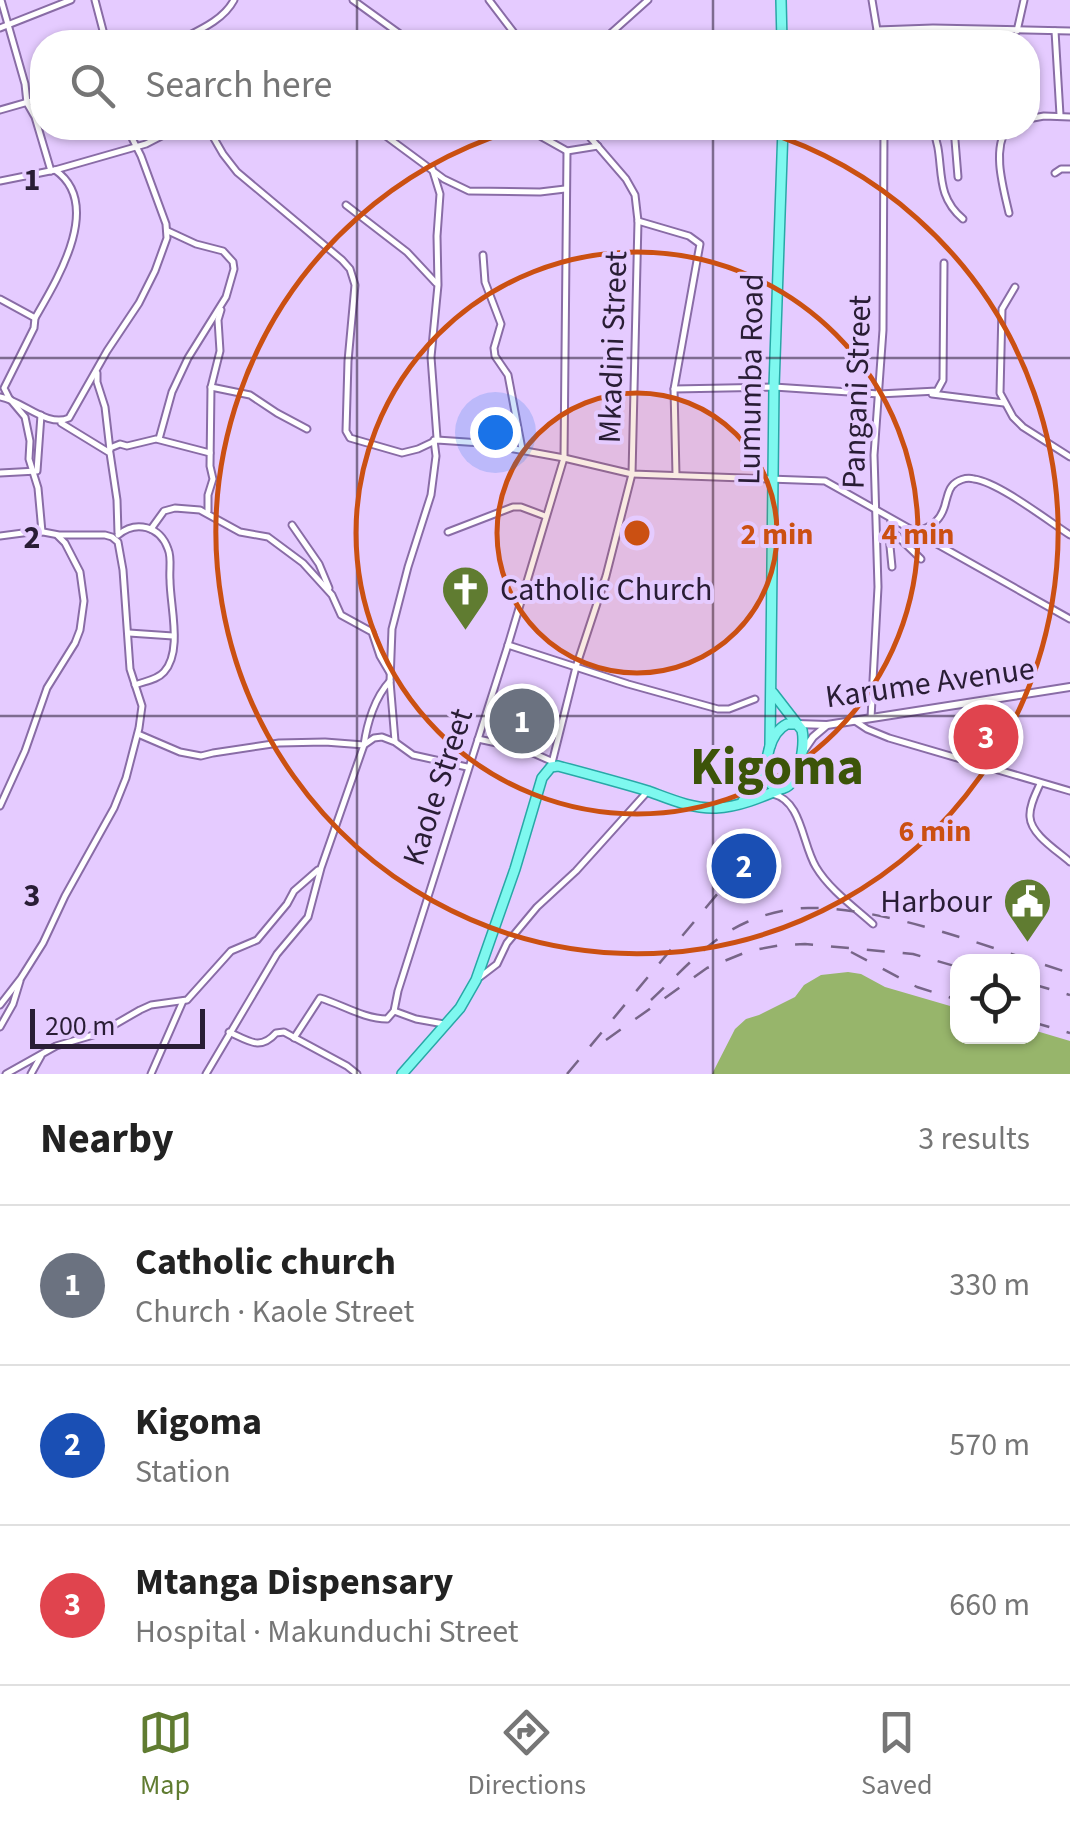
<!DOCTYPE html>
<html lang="en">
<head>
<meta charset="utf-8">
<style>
	body { margin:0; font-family:"Source Sans 3",sans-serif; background:#f6f6f6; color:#222 }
	.controls { position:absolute; right:30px; bottom:30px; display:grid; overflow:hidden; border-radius:20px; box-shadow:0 2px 8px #0004 }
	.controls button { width:90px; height:90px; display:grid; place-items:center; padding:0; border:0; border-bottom:2px solid #e0e0e0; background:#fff; color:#222; font:50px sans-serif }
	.scale { position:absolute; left:30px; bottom:25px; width:175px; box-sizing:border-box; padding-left:10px; border:5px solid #291d35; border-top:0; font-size:28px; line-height:35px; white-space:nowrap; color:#291d35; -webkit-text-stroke:8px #e5cbff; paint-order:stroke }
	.you { position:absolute; left:495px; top:432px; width:35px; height:35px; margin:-25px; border:8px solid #fff; border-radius:50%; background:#1a73e8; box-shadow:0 0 0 15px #1a73e833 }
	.badge { display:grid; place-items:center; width:65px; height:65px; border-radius:50%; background:#607c31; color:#fff; font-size:32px; font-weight:700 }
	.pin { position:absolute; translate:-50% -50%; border:5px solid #fff; box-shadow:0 2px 10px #0006 }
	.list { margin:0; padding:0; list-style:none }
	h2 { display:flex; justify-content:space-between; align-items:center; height:130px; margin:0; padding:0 40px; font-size:42px }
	h2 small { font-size:32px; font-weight:400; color:#767676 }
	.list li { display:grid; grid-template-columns:65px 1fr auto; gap:30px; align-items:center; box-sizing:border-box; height:160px; padding:0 40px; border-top:2px solid #e0e0e0 }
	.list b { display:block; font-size:38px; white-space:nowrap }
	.list p { margin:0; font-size:32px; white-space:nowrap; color:#767676 }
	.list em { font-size:32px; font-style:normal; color:#767676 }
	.icon { flex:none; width:55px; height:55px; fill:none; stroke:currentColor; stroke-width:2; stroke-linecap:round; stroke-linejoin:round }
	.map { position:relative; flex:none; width:1070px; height:1074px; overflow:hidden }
	.search { position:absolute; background:#fff; box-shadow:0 2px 8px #0004; left:30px; right:30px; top:30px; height:110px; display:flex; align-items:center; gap:25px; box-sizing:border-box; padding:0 35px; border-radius:40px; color:#767676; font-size:38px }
	.sheet { height:610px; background:#fff }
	nav { display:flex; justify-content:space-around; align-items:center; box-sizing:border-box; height:140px; border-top:2px solid #e0e0e0; background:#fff; font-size:28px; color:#767676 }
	nav a { display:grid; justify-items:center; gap:5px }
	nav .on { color:#607c31 }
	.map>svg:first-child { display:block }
	.water { fill:#97b56b }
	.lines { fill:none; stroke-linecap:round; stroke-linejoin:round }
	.minor-casing { stroke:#896ca6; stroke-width:9 }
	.tertiary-casing { stroke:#896ca6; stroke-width:10 }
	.primary-casing { stroke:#28a8a7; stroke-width:12 }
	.minor { stroke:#fff; stroke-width:5 }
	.tertiary { stroke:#fff; stroke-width:6 }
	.primary { stroke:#7ef8ef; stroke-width:9 }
	.rail { stroke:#776588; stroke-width:2.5; stroke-dasharray:18 18; stroke-linecap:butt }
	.grid { fill:none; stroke:#291d35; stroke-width:2.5; stroke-opacity:0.55 }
	.ring { fill:none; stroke:#cb5012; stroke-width:5 }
	.labels { text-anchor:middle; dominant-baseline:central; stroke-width:8; stroke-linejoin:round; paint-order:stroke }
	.street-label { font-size:32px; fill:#291d35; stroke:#e5cbff }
	.poi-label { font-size:32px; fill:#291d35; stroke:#e5cbff; text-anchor:start }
	.town-label { font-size:52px; font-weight:bold; fill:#3c5409; stroke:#e5cbff }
	.grid-label { font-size:32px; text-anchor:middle; font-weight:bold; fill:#291d35; stroke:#e5cbff; stroke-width:8; stroke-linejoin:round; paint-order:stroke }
	.centre { fill:#cb5012; stroke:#e5cbff; stroke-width:5 }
	.ring-label { font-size:30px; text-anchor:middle; font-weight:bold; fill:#cb5012; stroke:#e5cbff; stroke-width:8; stroke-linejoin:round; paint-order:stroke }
</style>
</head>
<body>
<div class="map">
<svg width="1070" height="1074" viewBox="0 0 1070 1074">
	<rect width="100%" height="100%" fill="#e5cbff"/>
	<path class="water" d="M848,972l13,2 24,13 72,21 1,28h74l1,-6 37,11v33h-358l23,-45 11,-10 13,-4 36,-18 9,-12 17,-10z"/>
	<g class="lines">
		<defs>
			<g id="minor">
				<path d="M1,0l24,84 2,19 8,14 16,54"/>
				<path d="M95,0l11,42"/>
				<path d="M353,0l58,42"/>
				<path d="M489,0l32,42"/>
				<path d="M872,0l7,42"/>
				<path d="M0,28l71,-28"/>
				<path d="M877,30l56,-2 137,3"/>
				<path d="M1017,31l7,-31"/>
				<path d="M1055,31l5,84"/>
				<path d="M176,42c21,-11 47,-21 58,-42"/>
				<path d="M601,42l47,-42"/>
				<path d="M0,110l42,-12"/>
				<path d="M1028,119l16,-3 26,1"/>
				<path d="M208,128l15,26 14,18 105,88 8,9 5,16 -7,76 -2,70 4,7 52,15 16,-4 19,-9 44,3 83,15 68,16 193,7 245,138"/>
				<path d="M375,128l69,51 25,12 71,1 25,-3"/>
				<path d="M526,128l41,23 31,-5"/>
				<path d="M932,128c15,33 -1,64 31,91"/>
				<path d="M954,128l4,49"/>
				<path d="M1007,128c-15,22 -4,59 2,85"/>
				<path d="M432,168l8,26 -3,42 1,49 -7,72 6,81"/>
				<path d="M1055,173l6,-4h9"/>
				<path d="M0,181l55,-11 91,-26 31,-16"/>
				<path d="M346,205l61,47 29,31"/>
				<path d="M638,221l51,15 11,8 -26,145 2,86"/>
				<path d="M483,255l2,27 16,42 -7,24 1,8 13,19 14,74"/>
				<path d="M1015,287l-13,22 -2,84 13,24 10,10 47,30"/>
				<path d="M0,299l35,19"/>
				<path d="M97,373v9l8,25 5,43"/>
				<path d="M211,387l39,8 27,18 30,16"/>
				<path d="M674,389l100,-2 105,7 58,-3 6,-11 1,-117"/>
				<path d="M932,394l72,9"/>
				<path d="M0,397c22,3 47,31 69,21l38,-67 32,-48 16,-32 12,-33 -1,-14 -25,-68 -14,-28"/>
				<path d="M61,423l49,30 7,47 1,33"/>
				<path d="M159,439l13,-47 16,-34 38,-61 8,-28 -1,-7 -10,-11 -27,-7 -28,-13"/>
				<path d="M110,448l10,-4 7,2 29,-7 54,14"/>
				<path d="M0,473l37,-2 4,-56"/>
				<path d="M208,511v-16l5,-16 -3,-13 1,-79 9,-36 -2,-31 3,-10"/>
				<path d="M891,520l-2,16 3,31"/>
				<path d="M292,525l27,39 10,24"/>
				<path d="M151,529l13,-18 11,-3 25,2 40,22 28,5 35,26 29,32 9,20 31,17 8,24 10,17"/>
				<path d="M890,529l31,30"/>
				<path d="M42,532l-4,-44 -9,-29 1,-18 -5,-24 -16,-19 -5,-10 30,-60 1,-10c22,-38 69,-114 20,-148"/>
				<path d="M448,532l65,-25h8l24,9"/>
				<path d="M915,533c18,-7 27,-13 31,-32 2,-6 2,-10 6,-15 5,-6 14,-9 22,-7 24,3 73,41 96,56"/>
				<path d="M118,535c18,-15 42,-9 50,14 4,9 1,21 2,31 0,26 13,71 -6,92 -7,8 -19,9 -29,13"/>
				<path d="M0,536l38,-5 21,4h46l7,2 6,5 5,28 7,99 12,37 -3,22 -13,50 -12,30 -49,88 -22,47 -22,35 -21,27"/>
				<path d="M129,633l44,3"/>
				<path d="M508,645l120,39 90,25h11l26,-10"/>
				<path d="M871,718l7,-131 -4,-132 9,-125 1,-202"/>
				<path d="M855,721l12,8 22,9 181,53"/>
				<path d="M138,734l42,18 21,4 12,-3 66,-10 46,-1 39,3c3,-22 11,-48 26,-64"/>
				<path d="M478,739l46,10 27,12"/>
				<path d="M395,741l-5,-60 2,-52 16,-62 23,-72 5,-39 -2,-16"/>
				<path d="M551,767l25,-100 30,-91 26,-102 6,-253 -3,-26 -9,-16 -44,-51"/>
				<path d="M1040,784c-4,9 -11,22 -10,33 1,18 28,34 40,45"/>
				<path d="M773,794c29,7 29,50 43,73 13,22 38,40 57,57"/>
				<path d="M0,806l25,-55 22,-63 28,-45 5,-13 4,-29 -4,-29 -15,-29 -7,-7"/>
				<path d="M480,977l17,-13 10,-21 30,-36 39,-36 72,-80"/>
				<path d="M394,1011l22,8 28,5"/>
				<path d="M0,1027l13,-23 7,-23"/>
				<path d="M229,1032c20,9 31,19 47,1l8,-1 63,34 10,8"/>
				<path d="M294,1038l26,-40c21,6 44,21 67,21l7,-8 4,-20 110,-346 56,-187 3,-307"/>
				<path d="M6,1074l50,-28 44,-13 40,-23 11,-5 36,-5 44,-49 26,-11 30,-36 7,-13 24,-21"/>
				<path d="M31,1074l10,-18"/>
				<path d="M151,1074l32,-73"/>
				<path d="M206,1074l71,-120 31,-37 13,-49 43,-123 10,-7 8,-1 13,5 18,13 54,12"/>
			</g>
			<g id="tertiary">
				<path d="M797,724l30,1 243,-38"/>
				<path d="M804,750l9,-13 13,-11"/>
			</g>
			<g id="primary">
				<path d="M781,0l1,42"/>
				<path d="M773,693l24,31"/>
				<path d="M787,724h10l5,6c3,14 -2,53 -18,58 -3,1 -6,0 -9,0l-9,-8c-1,-19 3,-47 21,-56z"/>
				<path d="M770,746l4,-359 9,-259"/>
				<path d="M743,801l22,-26"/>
				<path d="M402,1074l58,-66 16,-28 39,-111 27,-91 9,-11 7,-1c30,8 60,16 90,25 22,8 44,18 68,17 23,-1 46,-11 67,-20"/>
			</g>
		</defs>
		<use href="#minor" class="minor-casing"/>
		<use href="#tertiary" class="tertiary-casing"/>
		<use href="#primary" class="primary-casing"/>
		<use href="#minor" class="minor"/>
		<use href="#tertiary" class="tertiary"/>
		<use href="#primary" class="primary"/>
		<g class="rail">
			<path d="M851,952l66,35 41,13"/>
			<path d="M1032,984l38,11"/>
			<path d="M651,1000c30,-28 59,-62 96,-78 18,-8 41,-14 61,-14 81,-1 184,41 262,65"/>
			<path d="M1032,1022l38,11"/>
			<path d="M606,1040l101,-72 42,-17 32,-6 24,-1 108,10 45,13"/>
			<path d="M567,1074l197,-236"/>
		</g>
	</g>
	<path class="grid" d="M357,0v42M713,0v42M357,128v946M713,128v946M0,358h1070M0,716h1070"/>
	<circle cx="637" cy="533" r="140" fill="#cb5012" fill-opacity=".12"/>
	<g class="ring">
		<circle cx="637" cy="533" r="140"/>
		<circle cx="637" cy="533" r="281"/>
		<path d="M753 128A421 421 0 1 1 521 128"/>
	</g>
	<defs>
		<symbol id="church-pin" viewBox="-11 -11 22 30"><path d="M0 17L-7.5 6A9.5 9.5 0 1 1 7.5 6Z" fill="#607c31" stroke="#e5cbff"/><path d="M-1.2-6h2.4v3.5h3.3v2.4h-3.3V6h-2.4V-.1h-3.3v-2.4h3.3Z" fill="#fff"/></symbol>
		<symbol id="civic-pin" viewBox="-11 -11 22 30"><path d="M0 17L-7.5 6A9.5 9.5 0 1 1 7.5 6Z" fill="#607c31" stroke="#e5cbff"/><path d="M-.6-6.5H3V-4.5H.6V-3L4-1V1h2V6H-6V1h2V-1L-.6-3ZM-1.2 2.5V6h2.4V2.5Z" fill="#fff"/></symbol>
	</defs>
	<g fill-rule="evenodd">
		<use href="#church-pin" x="438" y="562" width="55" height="75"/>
		<use href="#civic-pin" x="1000" y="874" width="55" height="75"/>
	</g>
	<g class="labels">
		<g class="street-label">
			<text transform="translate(613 347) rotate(-88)">Mkadini Street</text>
			<text transform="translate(751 379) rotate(-89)">Lumumba Road</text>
			<text transform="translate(857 392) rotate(-88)">Pangani Street</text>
			<text transform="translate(930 683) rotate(-8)">Karume Avenue</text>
			<text transform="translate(438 787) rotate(-72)">Kaole Street</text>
		</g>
		<g class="poi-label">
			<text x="500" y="590">Catholic Church</text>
			<text x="992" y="902" text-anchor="end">Harbour</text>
		</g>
		<g class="town-label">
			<text x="777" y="768">Kigoma</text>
		</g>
	</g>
	<g class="grid-label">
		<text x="32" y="190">1</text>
		<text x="32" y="548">2</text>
		<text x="32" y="906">3</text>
	</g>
	<circle cx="637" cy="533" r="15" class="centre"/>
	<g class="ring-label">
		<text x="777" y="544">2 min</text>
		<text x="918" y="544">4 min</text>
		<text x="935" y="841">6 min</text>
	</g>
</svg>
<div class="controls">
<button><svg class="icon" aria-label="locate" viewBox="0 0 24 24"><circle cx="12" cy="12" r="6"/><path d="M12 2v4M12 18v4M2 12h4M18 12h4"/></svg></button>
</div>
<div class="scale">200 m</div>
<div class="you"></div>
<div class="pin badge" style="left:522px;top:721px;background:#6b7280">1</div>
<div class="pin badge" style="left:744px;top:866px;background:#1a4fb4">2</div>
<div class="pin badge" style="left:986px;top:737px;background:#e0444e">3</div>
<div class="search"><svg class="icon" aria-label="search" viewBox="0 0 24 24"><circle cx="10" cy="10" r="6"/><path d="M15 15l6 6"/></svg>Search here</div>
</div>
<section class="sheet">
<h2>Nearby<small>3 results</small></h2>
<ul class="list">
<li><span class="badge" style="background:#6b7280">1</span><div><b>Catholic church</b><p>Church · Kaole Street</p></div><em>330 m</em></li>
<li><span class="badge" style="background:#1a4fb4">2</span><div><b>Kigoma</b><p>Station</p></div><em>570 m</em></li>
<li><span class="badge" style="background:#e0444e">3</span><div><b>Mtanga Dispensary</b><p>Hospital · Makunduchi Street</p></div><em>660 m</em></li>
</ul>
</section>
<nav>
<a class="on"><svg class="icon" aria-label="map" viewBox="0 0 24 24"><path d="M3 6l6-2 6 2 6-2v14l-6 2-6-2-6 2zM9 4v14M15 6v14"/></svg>Map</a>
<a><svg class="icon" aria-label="directions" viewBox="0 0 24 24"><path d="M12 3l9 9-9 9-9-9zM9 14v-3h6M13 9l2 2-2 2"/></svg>Directions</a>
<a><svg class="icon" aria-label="saved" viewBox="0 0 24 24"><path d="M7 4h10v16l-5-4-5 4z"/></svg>Saved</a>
</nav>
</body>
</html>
